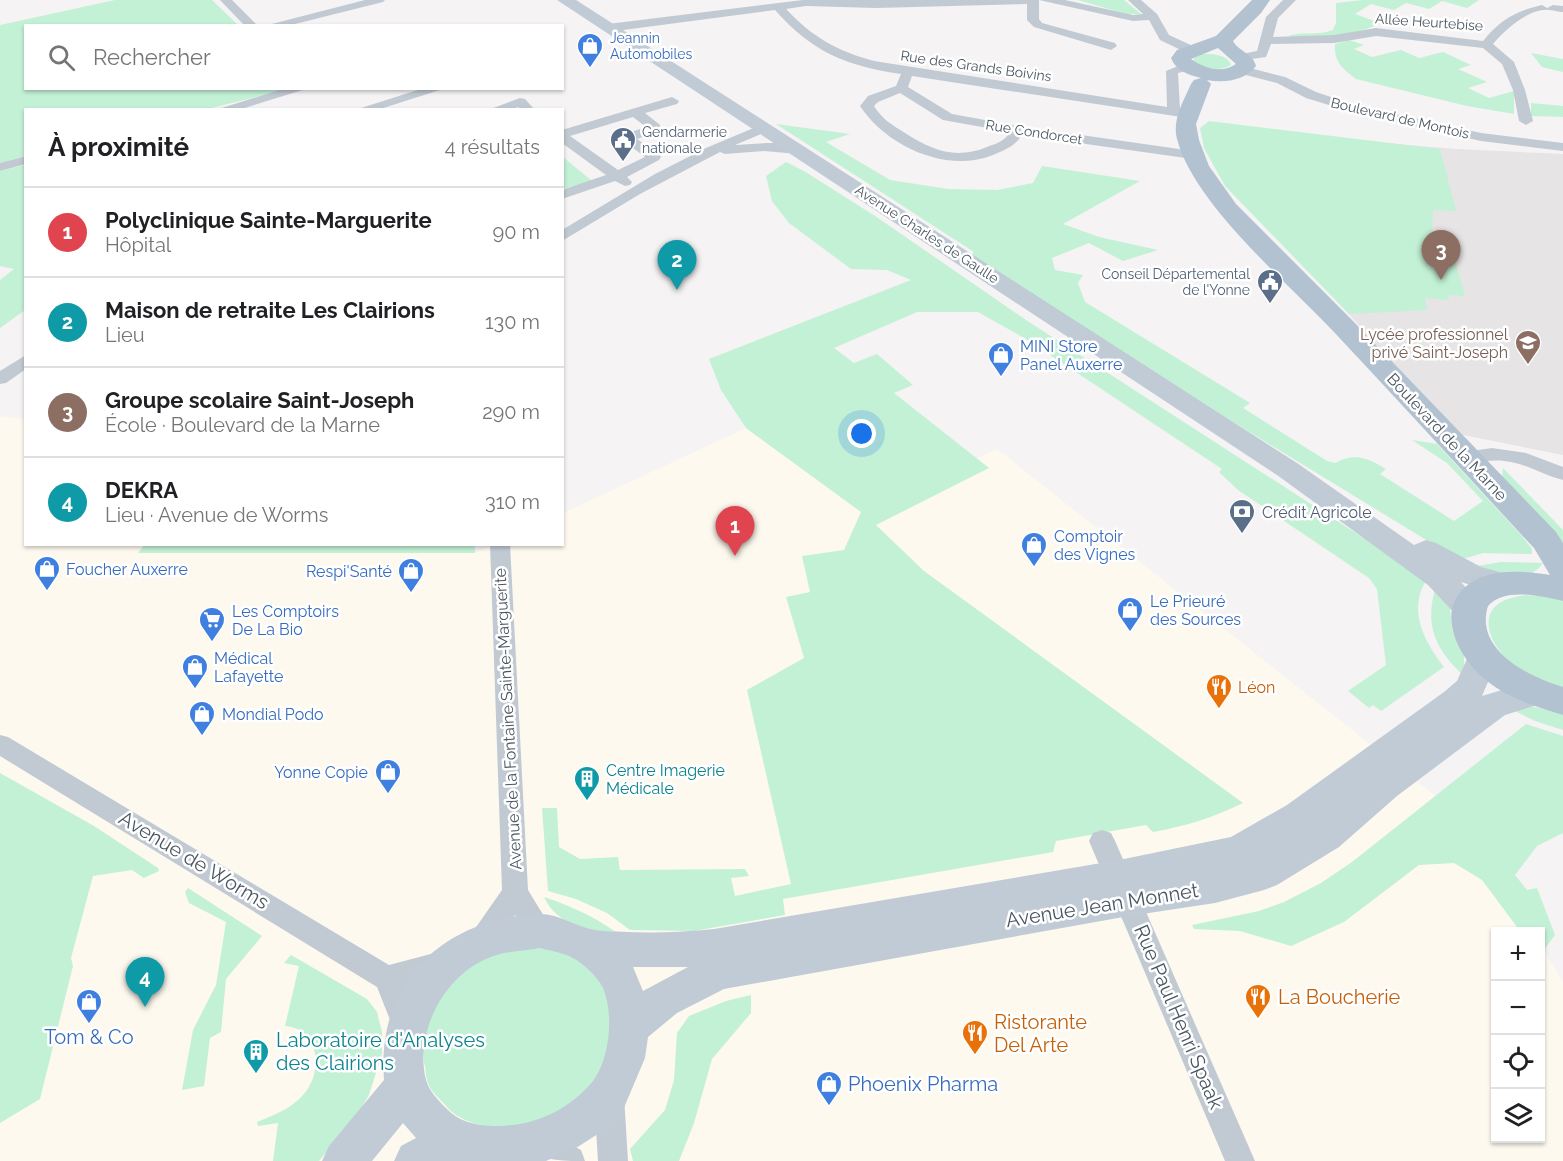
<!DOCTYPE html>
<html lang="fr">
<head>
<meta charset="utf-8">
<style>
	body { margin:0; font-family:Raleway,sans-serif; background:#f2f2f2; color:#202124 }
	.controls { position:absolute; right:18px; bottom:18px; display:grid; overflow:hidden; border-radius:0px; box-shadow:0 2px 4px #0004 }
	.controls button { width:54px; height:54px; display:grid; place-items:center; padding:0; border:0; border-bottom:2px solid #e0e0e0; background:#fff; color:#202124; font:30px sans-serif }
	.you { position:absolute; left:862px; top:434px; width:21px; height:21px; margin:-15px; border:4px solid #fff; border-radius:50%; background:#1a73e8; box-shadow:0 0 0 9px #1a73e833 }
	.badge { display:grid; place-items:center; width:39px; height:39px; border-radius:50%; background:#7c3aed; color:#fff; font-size:20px; font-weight:700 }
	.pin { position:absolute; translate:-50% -50px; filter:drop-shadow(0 2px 3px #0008) }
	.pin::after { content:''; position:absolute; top:32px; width:21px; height:18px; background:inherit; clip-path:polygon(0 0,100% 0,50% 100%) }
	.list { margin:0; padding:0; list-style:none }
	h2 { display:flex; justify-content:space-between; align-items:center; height:78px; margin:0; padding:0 24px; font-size:26px }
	h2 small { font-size:20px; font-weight:400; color:#757577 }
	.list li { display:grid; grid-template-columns:39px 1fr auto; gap:18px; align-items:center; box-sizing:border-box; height:90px; padding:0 24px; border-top:2px solid #e0e0e0 }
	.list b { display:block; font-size:22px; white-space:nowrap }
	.list p { margin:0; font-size:20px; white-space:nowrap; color:#757577 }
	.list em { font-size:20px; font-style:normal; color:#757577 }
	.icon { flex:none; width:33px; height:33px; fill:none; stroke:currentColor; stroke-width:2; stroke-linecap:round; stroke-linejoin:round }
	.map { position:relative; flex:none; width:1563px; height:1161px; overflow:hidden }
	.search { position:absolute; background:#fff; box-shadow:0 2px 4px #0004; left:24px; top:24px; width:540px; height:66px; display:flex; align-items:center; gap:15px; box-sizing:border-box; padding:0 21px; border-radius:0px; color:#757577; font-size:22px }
	.panel { position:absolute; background:#fff; box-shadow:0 2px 4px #0004; left:24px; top:108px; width:540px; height:438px; border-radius:0px }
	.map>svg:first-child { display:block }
	.commercial { fill:#fdf9ef }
	.education { fill:#e6e4e5 }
	.green { fill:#c3f1d5 }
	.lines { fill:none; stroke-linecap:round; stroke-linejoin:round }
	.street { fill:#c1cad2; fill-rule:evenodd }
	.secondary { fill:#c1cbd6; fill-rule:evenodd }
	.primary { fill:#b3c2d1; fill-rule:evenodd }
	.labels { text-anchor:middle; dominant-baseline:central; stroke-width:5; stroke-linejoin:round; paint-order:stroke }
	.far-street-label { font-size:14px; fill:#4a5661; stroke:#fff }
	.far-shop-label { font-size:14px; fill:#366cbe; stroke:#fff; text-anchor:start }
	.far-service-label { font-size:14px; fill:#4e5e75; stroke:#fff; text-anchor:start }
	.education-label { font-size:16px; fill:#785e54; stroke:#fff; text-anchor:end }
	.shop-label { font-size:16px; fill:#366cbe; stroke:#fff; text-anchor:start }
	.street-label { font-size:16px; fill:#4a5661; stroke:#fff }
	.service-label { font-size:16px; fill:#4e5e75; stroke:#fff; text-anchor:start }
	.food-label { font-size:16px; fill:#c56008; stroke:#fff; text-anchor:start }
	.culture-label { font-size:16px; fill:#0d838f; stroke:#fff; text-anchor:start }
	.near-street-label { font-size:20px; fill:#4a5661; stroke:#fff }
	.near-food-label { font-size:20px; fill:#c56008; stroke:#fff; text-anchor:start }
	.near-shop-label { font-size:20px; fill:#366cbe; stroke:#fff }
	.near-culture-label { font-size:20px; fill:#0d838f; stroke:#fff; text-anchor:start }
</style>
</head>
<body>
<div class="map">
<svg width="1563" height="1161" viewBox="0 0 1563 1161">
	<rect width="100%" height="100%" fill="#f5f3f3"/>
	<path class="commercial" d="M0,416l25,3 1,125 118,1 -5,8h336l19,-8 68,-1 1,-31 183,-85 115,84 136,-63 460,364 74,118 -35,1v206h44l1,-192 22,36v179h-1563z"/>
	<path class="education" d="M1372,142l84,7 107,5v301l-110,-22 -205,-234z"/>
	<g class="green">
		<path d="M115,0h97l26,25 -212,1v62l263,1 -82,20 -181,1 -1,46 -25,7v-138z"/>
		<path d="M1078,0h46l17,14h-15z"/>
		<path d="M1363,0h116l-12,8 -25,-7 -13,8 -23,-6 -12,7 -23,-6 -16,10 25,9c-18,11 -73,19 -92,13 15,-5 30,0 45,-6l3,-7v-20z"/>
		<path d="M1349,40l15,5 -10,4 18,8 29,-7 18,8 24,-6 28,13 -13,4 29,13 -19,6 21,10 25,-7v23l-47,-8 -111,-27c-14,-11 -22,-17 -21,-35z"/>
		<path d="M1531,53l32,6v13l-21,-5z"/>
		<path d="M1202,54c11,0 25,0 29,11 -12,7 -25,4 -37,-4v-3z"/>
		<path d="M1531,103l32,3v11l-32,-1z"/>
		<path d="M1209,121l231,28 16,62 -23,-1 -1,21 16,4 17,61 -17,-1 1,5 -24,-2 2,12 -78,4 -124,-128 -21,-38 -4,-20z"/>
		<path d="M776,124l74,10 -24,8 64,38 58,9 49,1 36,-7 9,-17 98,15 -77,43 36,13 59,13 -35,11 -34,-18 -37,15 3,12 28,5 -5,8 7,19 165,101 -7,5 84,53 8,2c20,-11 33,-5 51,6l-6,5 74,47 29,-20 -36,-38 -35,-23 25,4 85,92 10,13v5l-49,-1 -24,7 -229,-140 -259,-165 3,-3z"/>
		<path d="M563,157l29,24 -29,8z"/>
		<path d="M786,162l18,9 71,45 154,106 398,257c-20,31 -3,62 17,88l-63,44 -8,-6 -4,3 -21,-17 38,-26 -9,-76 -8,-11 -131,-88 -19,-18 3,-3 -196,-130 -48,-27h-61l-83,36 20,15 23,-9 36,31 -19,8 95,75 -113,57 48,46 319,232c-31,15 -57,23 -90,29l-7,-7 -90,16 -3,11 -270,47 2,16 -91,16 -64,-1 -23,-17 -31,-14 -28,-8 -6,-83h15l2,39 21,12 38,-2 2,13 125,-1 4,7 -18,2 4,18 56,-12 -44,-194 57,-32 -18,-61 24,-5 -8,-36 42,-6 17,-38 -115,-84 -25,-38 -12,-31 202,-79 -24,-10 -36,-1 -62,-46 -17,-22 -6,-25z"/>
		<path d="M25,165v145l-25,18v-48l14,-11 -14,-3v-95z"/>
		<path d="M1503,468l60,62v16l-61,-69z"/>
		<path d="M144,545l331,-1v9h-337z"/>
		<path d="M1501,562l42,1c-16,23 -46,11 -66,3z"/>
		<path d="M1436,586l14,22 2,22 12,25v21c-29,-27 -40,-51 -28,-90z"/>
		<path d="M1526,595l23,2 14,4v87c-18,-7 -35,-12 -50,-24 -21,-15 -40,-53 -5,-65 5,-2 12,-3 18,-4z"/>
		<path d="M1523,705l40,7v18l-28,-9 -26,-13z"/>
		<path d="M1526,724l37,12v97l-26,13 -22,29 12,15 10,-2 18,47 -14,19 -1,-22 -20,-1 -38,-51 -28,-17 -35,2 -75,57 -53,24 -51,-15 -46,-2 -2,-4 67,-14 25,-9 37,-19 31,-21z"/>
		<path d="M0,773l94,53 64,42 1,3 -15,7 -12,-8 -39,6 -22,82 2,8 -33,133 -40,24z"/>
		<path d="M188,888l74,48 -36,43 -5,53 -11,6 -6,48 -22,4 11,-60 23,-45 10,-63 -37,-19 -4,-11z"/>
		<path d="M544,897c30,10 56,22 81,42 -28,-6 -68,-12 -81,-42z"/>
		<path d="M525,946c11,1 25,1 36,4 15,6 30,17 38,31 46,70 -29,152 -104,146 -16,-1 -38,-7 -49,-21 -5,-6 -14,-13 -17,-21 -3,-5 -3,-12 -4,-18 -10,-47 19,-88 60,-110 12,-6 27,-8 40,-11z"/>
		<path d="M291,955l76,44 10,13 5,20v22l-13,41 -13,22 -37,44h-46l5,-38 -20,3 -1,-4c20,-8 38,-15 50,-32 17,-25 9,-62 -22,-64l14,-60 -15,-3z"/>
		<path d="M751,995v18l-39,46 -18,64 -15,38h-46l-3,-12 35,-39 9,-30 3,-47 12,-17 37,-15z"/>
	</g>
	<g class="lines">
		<g class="street">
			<path d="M220,0h12l26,26h-13z"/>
			<path d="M365,0h20l-2,2 -96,24h-23z"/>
			<path d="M803,0h262l68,15 10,-1 -15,-14h13l16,14 12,21 26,12v6h-8l-27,-13 -11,-20 -16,1 -94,-21v19l3,4 73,20 2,3 -6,4 -77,-23 -7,-7v-16l-151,4 -70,-2 -20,3c26,28 51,42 88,52l293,46 -1,-36 17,-7h8l2,3 -2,3 -13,3 2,36 13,2 2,3 -7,4 -276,-42 -4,11 44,27 66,12 175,25 7,4 -7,4 -171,-24c-8,12 -16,14 -29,20 -46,19 -107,-9 -133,-49l8,-10 28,-10 5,-12c-55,-8 -89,-22 -126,-64l-167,22 -6,-4 6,-4zM900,93l43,27 67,12c-6,10 -13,11 -23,15 -32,13 -55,3 -82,-14 -13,-8 -23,-14 -31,-27l4,-4z"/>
			<path d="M1283,0h13l-18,18 -5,19 61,-2 42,-7 107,13c17,-21 33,-30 59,-36l5,3 6,-3 10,1v6c-5,0 -10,-2 -14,-2 -19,-2 -44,19 -56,34l21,18 11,28 8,31 -7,4 -7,-4 -6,-31 -11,-26 -19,-16 -107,-12 -42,7 -63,1 -5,13 -29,4 -2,-3 2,-3 20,-4 9,-34z"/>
			<path d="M1242,66l43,11 31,15 39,13 126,28 82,10v8l-82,-10 -129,-29 -46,-14 -29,-15 -39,-10 -2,-3z"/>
			<path d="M286,88h23l-71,22h-23z"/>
			<path d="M424,88h22l-69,22h-22z"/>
			<path d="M672,97l7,4 -2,3 -32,9 15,12 -2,7 -21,7 22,15 2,3 -2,3 -32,17 5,5 -2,3 -5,1 -10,-5 -53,18v-9l44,-15 -44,-32v-13zM633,117l13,10 -24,8 -2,3 25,19 -27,13 -48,-34z"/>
			<path d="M520,98l5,1 10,11h-14l-3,-3 -9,3h-21z"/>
			<path d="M763,124l7,4 -2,3 -33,14c17,-1 58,-6 70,5l-7,4 -34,-3 -39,3 -5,-2 -80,42 -78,47v-11l93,-56 51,-26z"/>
			<path d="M26,156v8l-26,7v-8z"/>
			<path d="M26,355v14l-20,14 -6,1v-13z"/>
			<path d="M1492,448l34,5 37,14v13c-20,-5 -37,-17 -59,-19 -15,-2 -32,4 -47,0l-2,-4 2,-4z"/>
			<path d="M490,544h20l18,346 25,41 -4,9 -9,3 -9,-3 -16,-25 -26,37 -10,3 -10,-3 -4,-9 37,-53z"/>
			<path d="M0,735l8,2 381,228 53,-14 10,4 4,9 -4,9 -48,13 16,39 -4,10 -10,4 -10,-4 -19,-48 -377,-231z"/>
			<path d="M1102,830l9,3 4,8 140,320h-30l-136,-320 4,-8z"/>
			<path d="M609,1081l10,5 5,10 4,65h-30l-4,-65 5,-10z"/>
			<path d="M539,1128l42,22 4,11c-23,0 -51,0 -61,-18l4,-11z"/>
		</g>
		<g class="secondary">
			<path d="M557,0h19l721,463 117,82 12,-5 10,3 45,24 33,9 4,8 -4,8 -11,3 -42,-13 23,27 -4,8 -11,3 -11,-3 -30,-32 -151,-110z"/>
			<path d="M1483,644l11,4 5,8 -17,40 53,-16 12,4 4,9 -4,9 -42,13 -108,81 -58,51 -62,38 -13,5 -49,13 -86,13 -405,73 -47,24 -29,24 -3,21 -22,52 -22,22 -25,16 -30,13h-152l7,-15 15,-8 -13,-15 -31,38h-50l7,-15 55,-66c-8,-98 59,-161 154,-166 20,-1 38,13 57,16 10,2 22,1 32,2 30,1 58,0 87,-3l405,-69 112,-23 56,-32 157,-113 13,-11 15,-33zM540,948c10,3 21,4 31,9 12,6 26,19 32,31 11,26 7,70 -10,93 -24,29 -58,45 -96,45 -17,0 -37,-3 -50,-17 -8,-8 -18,-18 -21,-29 -12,-47 18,-106 65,-123 15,-6 33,-6 49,-9zM633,967h55l-45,24z"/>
		</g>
		<path class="primary" d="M1252,0h18l-9,13 -28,28c6,11 20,12 23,25 -11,15 -32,17 -49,14l4,4 -15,40 3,16 10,26 27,38 116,116 204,212 7,11v58c-23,-5 -58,-14 -75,5 -14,44 41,71 75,81v28c-29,-9 -59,-18 -82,-39 -25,-23 -46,-68 -12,-92 22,-16 56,-13 81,-9l-16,-27c-67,-72 -133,-145 -201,-217 -46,-49 -139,-127 -156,-192 -5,-19 6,-37 14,-55l3,-4 7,-2c-12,-3 -25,-7 -30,-20l6,-8 39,-14zM1218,48l18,16c-14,10 -32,4 -45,-5z"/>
	</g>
	<defs>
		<symbol id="shop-pin" viewBox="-11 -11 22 30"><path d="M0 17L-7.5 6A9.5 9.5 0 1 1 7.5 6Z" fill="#3f7fe0" stroke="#fff"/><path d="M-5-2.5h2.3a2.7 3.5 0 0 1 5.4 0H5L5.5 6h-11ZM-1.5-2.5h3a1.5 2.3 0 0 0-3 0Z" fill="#fff"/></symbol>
		<symbol id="civic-pin" viewBox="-11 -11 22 30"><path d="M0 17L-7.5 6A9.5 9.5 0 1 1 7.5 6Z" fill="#5c6f8a" stroke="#fff"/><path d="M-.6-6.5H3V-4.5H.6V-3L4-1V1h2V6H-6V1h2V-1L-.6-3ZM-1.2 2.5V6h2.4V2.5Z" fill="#fff"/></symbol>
		<symbol id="school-pin" viewBox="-11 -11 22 30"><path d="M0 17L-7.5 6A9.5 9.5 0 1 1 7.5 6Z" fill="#8d6e63" stroke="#fff"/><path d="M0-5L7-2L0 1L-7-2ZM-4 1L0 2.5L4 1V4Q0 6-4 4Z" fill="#fff"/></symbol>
		<symbol id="bank-pin" viewBox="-11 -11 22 30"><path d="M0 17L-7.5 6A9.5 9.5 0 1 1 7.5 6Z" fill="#5c6f8a" stroke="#fff"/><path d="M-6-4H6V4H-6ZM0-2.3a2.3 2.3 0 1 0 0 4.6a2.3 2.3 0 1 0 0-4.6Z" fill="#fff"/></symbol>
		<symbol id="supermarket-pin" viewBox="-11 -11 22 30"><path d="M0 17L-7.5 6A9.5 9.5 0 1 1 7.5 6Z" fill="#3f7fe0" stroke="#fff"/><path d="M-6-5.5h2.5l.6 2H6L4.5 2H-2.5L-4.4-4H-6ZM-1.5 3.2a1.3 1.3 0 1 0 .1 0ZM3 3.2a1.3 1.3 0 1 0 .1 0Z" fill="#fff"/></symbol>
		<symbol id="restaurant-pin" viewBox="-11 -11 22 30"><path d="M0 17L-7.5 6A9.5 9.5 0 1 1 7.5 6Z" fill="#e8710a" stroke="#fff"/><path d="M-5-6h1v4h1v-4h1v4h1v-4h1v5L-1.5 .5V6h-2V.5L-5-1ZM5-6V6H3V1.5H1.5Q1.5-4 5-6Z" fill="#fff"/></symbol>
		<symbol id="building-pin" viewBox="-11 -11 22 30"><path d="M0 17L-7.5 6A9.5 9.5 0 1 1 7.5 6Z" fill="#0f9aa8" stroke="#fff"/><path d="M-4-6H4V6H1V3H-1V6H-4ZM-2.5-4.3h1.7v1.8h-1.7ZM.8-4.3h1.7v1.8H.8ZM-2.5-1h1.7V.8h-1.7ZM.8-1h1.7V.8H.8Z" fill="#fff"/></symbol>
	</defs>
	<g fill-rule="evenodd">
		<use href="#shop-pin" x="575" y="31" width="30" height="40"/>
		<use href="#civic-pin" x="608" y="125" width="30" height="40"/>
		<use href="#civic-pin" x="1255" y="267" width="30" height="40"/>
		<use href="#school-pin" x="1513" y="328" width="30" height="40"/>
		<use href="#shop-pin" x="986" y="340" width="30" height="40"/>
		<use href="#bank-pin" x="1227" y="497" width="30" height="40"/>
		<use href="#shop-pin" x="1019" y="530" width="30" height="40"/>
		<use href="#shop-pin" x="32" y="554" width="30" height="40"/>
		<use href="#shop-pin" x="396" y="556" width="30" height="40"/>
		<use href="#shop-pin" x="1115" y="595" width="30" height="40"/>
		<use href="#supermarket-pin" x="197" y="605" width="30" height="40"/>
		<use href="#shop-pin" x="180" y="652" width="30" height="40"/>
		<use href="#restaurant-pin" x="1204" y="672" width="30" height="40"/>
		<use href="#shop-pin" x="187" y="699" width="30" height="40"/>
		<use href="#shop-pin" x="373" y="757" width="30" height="40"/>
		<use href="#building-pin" x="572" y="764" width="30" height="40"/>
		<use href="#restaurant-pin" x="1243" y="982" width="30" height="40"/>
		<use href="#shop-pin" x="74" y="987" width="30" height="40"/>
		<use href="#restaurant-pin" x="960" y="1018" width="30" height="40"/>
		<use href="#building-pin" x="241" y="1037" width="30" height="40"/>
		<use href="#shop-pin" x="814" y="1069" width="30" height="40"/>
	</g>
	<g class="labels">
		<g class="far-street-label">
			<text transform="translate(1429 22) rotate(4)">Allée Heurtebise</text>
			<text transform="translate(976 66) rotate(8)">Rue des Grands Boivins</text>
			<text transform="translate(1400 118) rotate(13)">Boulevard de Montois</text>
			<text transform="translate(1034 132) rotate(9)">Rue Condorcet</text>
			<text transform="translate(927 234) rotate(33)">Avenue Charles de Gaulle</text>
		</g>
		<g class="far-shop-label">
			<text x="610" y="38">Jeannin<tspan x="610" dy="16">Automobiles</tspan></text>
		</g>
		<g class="far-service-label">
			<text x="642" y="132">Gendarmerie<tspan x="642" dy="16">nationale</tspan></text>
			<text x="1250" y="274" text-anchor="end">Conseil Départemental<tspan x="1250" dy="16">de l'Yonne</tspan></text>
		</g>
		<g class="education-label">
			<text x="1508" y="334">Lycée professionnel<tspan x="1508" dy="18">privé Saint-Joseph</tspan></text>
		</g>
		<g class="shop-label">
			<text x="1020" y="346">MINI Store<tspan x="1020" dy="18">Panel Auxerre</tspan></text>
			<text x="1054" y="536">Comptoir<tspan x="1054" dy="18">des Vignes</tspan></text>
			<text x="66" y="569">Foucher Auxerre</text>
			<text x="392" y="571" text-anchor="end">Respi'Santé</text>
			<text x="1150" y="601">Le Prieuré<tspan x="1150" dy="18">des Sources</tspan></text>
			<text x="232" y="611">Les Comptoirs<tspan x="232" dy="18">De La Bio</tspan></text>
			<text x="214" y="658">Médical<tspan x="214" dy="18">Lafayette</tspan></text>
			<text x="222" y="714">Mondial Podo</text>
			<text x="368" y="772" text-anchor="end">Yonne Copie</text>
		</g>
		<g class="street-label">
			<text transform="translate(1447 437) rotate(47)">Boulevard de la Marne</text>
			<text transform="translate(508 719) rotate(-93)">Avenue de la Fontaine Sainte-Marguerite</text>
		</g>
		<g class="service-label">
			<text x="1262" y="512">Crédit Agricole</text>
		</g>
		<g class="food-label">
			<text x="1238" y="687">Léon</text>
		</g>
		<g class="culture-label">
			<text x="606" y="770">Centre Imagerie<tspan x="606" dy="18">Médicale</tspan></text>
		</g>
		<g class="near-street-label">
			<text transform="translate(194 860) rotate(31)">Avenue de Worms</text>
			<text transform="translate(1102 905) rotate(-9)">Avenue Jean Monnet</text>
			<text transform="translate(1179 1017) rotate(67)">Rue Paul Henri Spaak</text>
		</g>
		<g class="near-food-label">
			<text x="1278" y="997">La Boucherie</text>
			<text x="994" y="1022">Ristorante<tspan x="994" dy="23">Del Arte</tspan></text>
		</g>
		<g class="near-shop-label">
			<text x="89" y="1037">Tom &amp; Co</text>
			<text x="848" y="1084" text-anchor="start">Phoenix Pharma</text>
		</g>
		<g class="near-culture-label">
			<text x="276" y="1040">Laboratoire d'Analyses<tspan x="276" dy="23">des Clairions</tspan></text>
		</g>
	</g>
</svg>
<div class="controls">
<button>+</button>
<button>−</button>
<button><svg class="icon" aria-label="locate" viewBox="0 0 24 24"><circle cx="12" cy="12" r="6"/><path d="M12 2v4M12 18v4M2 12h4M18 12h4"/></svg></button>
<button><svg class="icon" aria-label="layers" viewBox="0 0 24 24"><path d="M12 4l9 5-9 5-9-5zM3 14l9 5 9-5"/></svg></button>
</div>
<div class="you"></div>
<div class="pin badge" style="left:735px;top:556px;background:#e0444e">1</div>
<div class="pin badge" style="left:677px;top:290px;background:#0f9aa8">2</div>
<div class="pin badge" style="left:1441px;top:280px;background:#8d6e63">3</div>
<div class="pin badge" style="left:145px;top:1007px;background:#0f9aa8">4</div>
<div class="search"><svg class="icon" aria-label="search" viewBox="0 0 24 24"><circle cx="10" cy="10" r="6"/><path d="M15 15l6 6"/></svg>Rechercher</div>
<section class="panel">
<h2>À proximité<small>4 résultats</small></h2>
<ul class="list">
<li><span class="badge" style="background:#e0444e">1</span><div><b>Polyclinique Sainte-Marguerite</b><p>Hôpital</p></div><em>90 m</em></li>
<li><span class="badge" style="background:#0f9aa8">2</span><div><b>Maison de retraite Les Clairions</b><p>Lieu</p></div><em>130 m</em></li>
<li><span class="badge" style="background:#8d6e63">3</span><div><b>Groupe scolaire Saint-Joseph</b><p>École · Boulevard de la Marne</p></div><em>290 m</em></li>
<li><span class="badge" style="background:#0f9aa8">4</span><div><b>DEKRA</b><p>Lieu · Avenue de Worms</p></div><em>310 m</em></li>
</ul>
</section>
</div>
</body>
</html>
